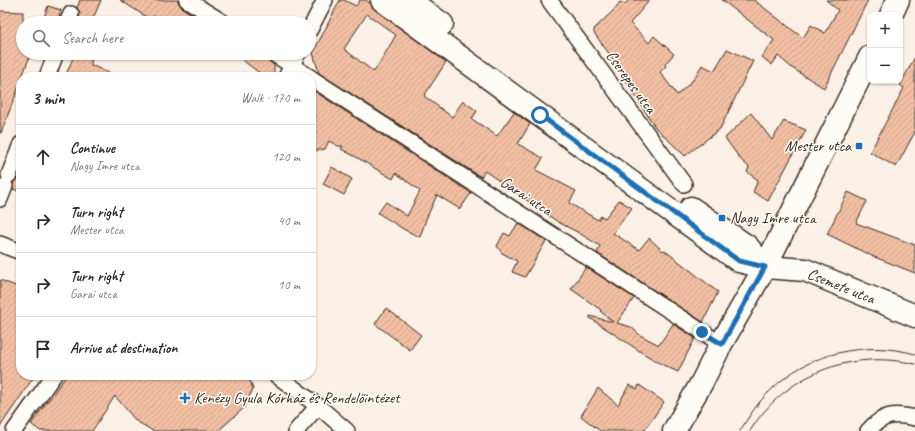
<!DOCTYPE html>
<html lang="en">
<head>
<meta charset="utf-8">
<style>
	body { margin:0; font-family:Caveat,sans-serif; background:#f7f7f7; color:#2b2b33 }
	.controls { position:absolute; right:12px; top:12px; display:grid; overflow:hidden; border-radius:8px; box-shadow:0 1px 3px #0004 }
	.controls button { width:36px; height:36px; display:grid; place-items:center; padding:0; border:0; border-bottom:1px solid #e1e1e2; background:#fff; color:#2b2b33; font:20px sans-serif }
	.stop { position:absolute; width:12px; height:12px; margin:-9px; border:3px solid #1f6fb2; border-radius:50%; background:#fff }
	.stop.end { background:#1f6fb2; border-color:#fff; box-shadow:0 1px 4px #0008 }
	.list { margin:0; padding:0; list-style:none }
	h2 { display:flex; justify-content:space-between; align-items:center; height:52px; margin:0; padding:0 16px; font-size:17px }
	h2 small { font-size:13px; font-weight:400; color:#7c7c81 }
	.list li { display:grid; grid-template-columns:26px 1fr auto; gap:12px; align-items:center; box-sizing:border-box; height:64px; padding:0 16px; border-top:1px solid #e1e1e2 }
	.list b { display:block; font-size:15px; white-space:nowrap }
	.list p { margin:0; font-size:13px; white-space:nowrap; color:#7c7c81 }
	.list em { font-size:13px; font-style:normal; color:#7c7c81 }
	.icon { flex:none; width:22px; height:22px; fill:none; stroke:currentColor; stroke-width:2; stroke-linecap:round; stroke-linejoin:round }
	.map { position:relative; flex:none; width:915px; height:431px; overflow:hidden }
	.search { position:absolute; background:#fff; box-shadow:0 1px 3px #0004; left:16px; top:16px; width:300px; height:44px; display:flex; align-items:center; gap:10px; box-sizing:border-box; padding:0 14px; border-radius:22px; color:#7c7c81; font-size:15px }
	.panel { position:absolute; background:#fff; box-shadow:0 1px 3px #0004; left:16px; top:72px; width:300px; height:308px; border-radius:16px }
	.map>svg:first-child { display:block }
	.building { fill:url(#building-hatch); stroke:#3b2a1e; fill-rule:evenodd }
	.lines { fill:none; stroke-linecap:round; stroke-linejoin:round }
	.street-casing { stroke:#3b2a1e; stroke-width:18 }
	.secondary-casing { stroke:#3b2a1e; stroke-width:25 }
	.street { stroke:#fdfcf7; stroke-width:15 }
	.secondary { stroke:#fdfcf7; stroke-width:22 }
	.tram { stroke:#3b2a1e; stroke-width:1 }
	.route { stroke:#1f6fb2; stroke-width:5 }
	.poi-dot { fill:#1f6fb2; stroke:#fdfcf7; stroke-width:1.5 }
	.labels { text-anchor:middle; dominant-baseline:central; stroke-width:3; stroke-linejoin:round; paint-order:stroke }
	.street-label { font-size:16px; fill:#3b2a1e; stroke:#fdfcf7 }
	.poi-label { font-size:16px; fill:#3b2a1e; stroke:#fdfcf7; text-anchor:start }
</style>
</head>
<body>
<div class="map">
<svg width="915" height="431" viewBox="0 0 915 431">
	<defs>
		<pattern id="building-hatch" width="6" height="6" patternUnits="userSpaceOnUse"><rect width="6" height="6" fill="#f2bfa3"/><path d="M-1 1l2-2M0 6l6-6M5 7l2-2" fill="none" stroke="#d0a48c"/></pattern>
	</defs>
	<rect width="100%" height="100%" fill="#fbf0e6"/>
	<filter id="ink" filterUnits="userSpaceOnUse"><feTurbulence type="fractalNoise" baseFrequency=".025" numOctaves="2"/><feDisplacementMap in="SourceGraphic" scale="8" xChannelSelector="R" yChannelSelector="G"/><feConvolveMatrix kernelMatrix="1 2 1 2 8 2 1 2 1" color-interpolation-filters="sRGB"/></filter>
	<g filter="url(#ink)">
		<g class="building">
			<path d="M80,0h21l-9,21 -13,-3 1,-5 -3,-5z"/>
			<path d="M120,0h57l5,8 25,15h-43l-10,-7 -3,4z"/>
			<path d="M340,0h4l12,6 4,-6h6l4,3 5,7 71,52 -22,34 28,21 11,-16 14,10 -5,8 25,17 17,-24 16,12 -12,20 25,14 -7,12 40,21 -7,12 29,17 3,-4 4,2 14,-18 13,8 -19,25 26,17 10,-12 14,13 1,-1 54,42 -15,30 -106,-69 3,-7 -21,-13 -21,-11 -73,-51 -4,6 -162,-104 -6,-20zM367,14l29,21 -22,37 -30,-23z"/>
			<path d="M629,0h21l-20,23 19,20 5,-7 20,18 -9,10 1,2 -6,6 17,23 16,-15 9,-15 12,6 13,-22 26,12 -33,68 -35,27 -30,-29 -33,-52 1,-2 -29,-40v-4l19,-18 7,-9 5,2z"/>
			<path d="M722,0h32l49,38 8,-13 14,8 13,-23 -12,-10h42l-44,88 -32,-20 -14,-12 -6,9 -10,-8 12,-17z"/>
			<path d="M48,6l13,4 -4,13h-15z"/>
			<path d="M0,11l23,1v41h8l-9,24h-1v4l-20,52h-1z"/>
			<path d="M75,53h17l-1,12 27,12h-53z"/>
			<path d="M233,53h28l6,7 7,5v7l-2,5h-7z"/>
			<path d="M915,57v75l-19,35 -26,-15 34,-64 -4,-3z"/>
			<path d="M311,89l160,104 -11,16 -23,-14 -11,24 -6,18 -15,-7 -27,-17 8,-11 21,14 13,-25 -24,-18 -3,6 -37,-22 -15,-8 2,-3h-5l-9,-5 -4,8 -14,2v-21l5,-15 -5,-2z"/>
			<path d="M751,113l21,27 12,-19 22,9 -38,71 -15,-9 5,-12 -11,-8 2,-5 -8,-7 -16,-22z"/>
			<path d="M332,167l20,12 -8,16 -21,-11z"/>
			<path d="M18,178l3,1v13l-8,-3v-6z"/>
			<path d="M848,192l19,9 -11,22 59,22v28l-43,-17 -45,-22z"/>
			<path d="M518,223l28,18 -21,36 -13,-5 5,-11 -15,-8 -5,-7 7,-13 6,3z"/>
			<path d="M586,267l48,31 -17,25 14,4 9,8 19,10 14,-21 22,14 -17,34 -15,-7 -22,-13 -51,-34v-2l23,6 -13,-11 1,-1 -30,-21z"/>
			<path d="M0,280l21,8v87h14l-35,52z"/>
			<path d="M386,308l35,27 -11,15 -35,-26z"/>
			<path d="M67,375h181l5,14 -9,19 -26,23h-65l-17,-10 -21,-25 -23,35h-52l-9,-7z"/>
			<path d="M629,385l8,4 2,-4 25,17 -20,29h-44l-19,-15 17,-28 20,17z"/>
		</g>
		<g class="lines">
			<defs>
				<g id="street">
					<path d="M187,0l37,23"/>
					<path d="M549,0l135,184"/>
					<path d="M67,23l4,-9"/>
					<path d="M309,31l16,-31"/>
					<path d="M272,53l38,24"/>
					<path d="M47,77l9,-24"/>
					<path d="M286,77l12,-24"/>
					<path d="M311,78l410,266"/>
					<path d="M9,175l12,-31"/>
					<path d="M0,199l5,-13"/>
					<path d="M0,244l21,8"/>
					<path d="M276,375l42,31 29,25"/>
					<path d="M14,431l40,-56"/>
					<path d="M296,431l22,-25"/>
					<path d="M868,431c15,-17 26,-18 47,-13"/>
				</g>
				<g id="secondary">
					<path d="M382,0l357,261 26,6 40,3 110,46"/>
					<path d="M409,0l33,24"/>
					<path d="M891,15l7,-15"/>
					<path d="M691,208l56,38 18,21"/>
					<path d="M674,431l28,-49 19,-38 44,-77 105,-210"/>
				</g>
			</defs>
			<use href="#street" class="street-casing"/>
			<use href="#secondary" class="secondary-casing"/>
			<use href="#street" class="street"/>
			<use href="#secondary" class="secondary"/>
			<g class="tram">
				<path d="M740,431c9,-15 18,-29 31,-41 36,-37 95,-50 144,-36"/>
				<path d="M750,431c35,-57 101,-82 165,-67"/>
			</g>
		</g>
	</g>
	<g class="lines" filter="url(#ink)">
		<path class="route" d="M540,115l199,146 26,6 -43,77 -20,-12"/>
	</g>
	<g class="poi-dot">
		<rect x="855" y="142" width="8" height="8" rx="2"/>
		<rect x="718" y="214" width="8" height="8" rx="2"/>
		<path d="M183 392h4v4h4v4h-4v4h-4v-4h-4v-4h4z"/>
	</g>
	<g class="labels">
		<g class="street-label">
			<text transform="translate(631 82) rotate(54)">Cserepes utca</text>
			<text transform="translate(526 196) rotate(33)">Garai utca</text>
			<text transform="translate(841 286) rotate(22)">Csemete utca</text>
		</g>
		<g class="poi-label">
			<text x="851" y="146" text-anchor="end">Mester utca</text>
			<text x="730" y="218">Nagy Imre utca</text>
			<text x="194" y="398">Kenézy Gyula Kórház és Rendelőintézet</text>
		</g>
	</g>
</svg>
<div class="controls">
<button>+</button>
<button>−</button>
</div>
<div class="stop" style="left:540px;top:115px"></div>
<div class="stop end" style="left:702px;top:332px"></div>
<div class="search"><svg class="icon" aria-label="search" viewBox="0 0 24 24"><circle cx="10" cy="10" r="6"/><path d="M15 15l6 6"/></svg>Search here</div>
<section class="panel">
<h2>3 min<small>Walk · 170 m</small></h2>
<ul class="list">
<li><svg class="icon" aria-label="ahead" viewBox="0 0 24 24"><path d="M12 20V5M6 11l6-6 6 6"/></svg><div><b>Continue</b><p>Nagy Imre utca</p></div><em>120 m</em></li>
<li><svg class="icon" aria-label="right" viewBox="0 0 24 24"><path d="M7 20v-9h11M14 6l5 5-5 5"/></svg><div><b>Turn right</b><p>Mester utca</p></div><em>40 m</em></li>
<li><svg class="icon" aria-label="right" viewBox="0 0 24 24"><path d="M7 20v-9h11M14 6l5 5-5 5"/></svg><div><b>Turn right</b><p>Garai utca</p></div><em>10 m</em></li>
<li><svg class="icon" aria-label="arrive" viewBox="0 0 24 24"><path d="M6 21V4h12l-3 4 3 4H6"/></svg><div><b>Arrive at destination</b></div></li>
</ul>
</section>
</div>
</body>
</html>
